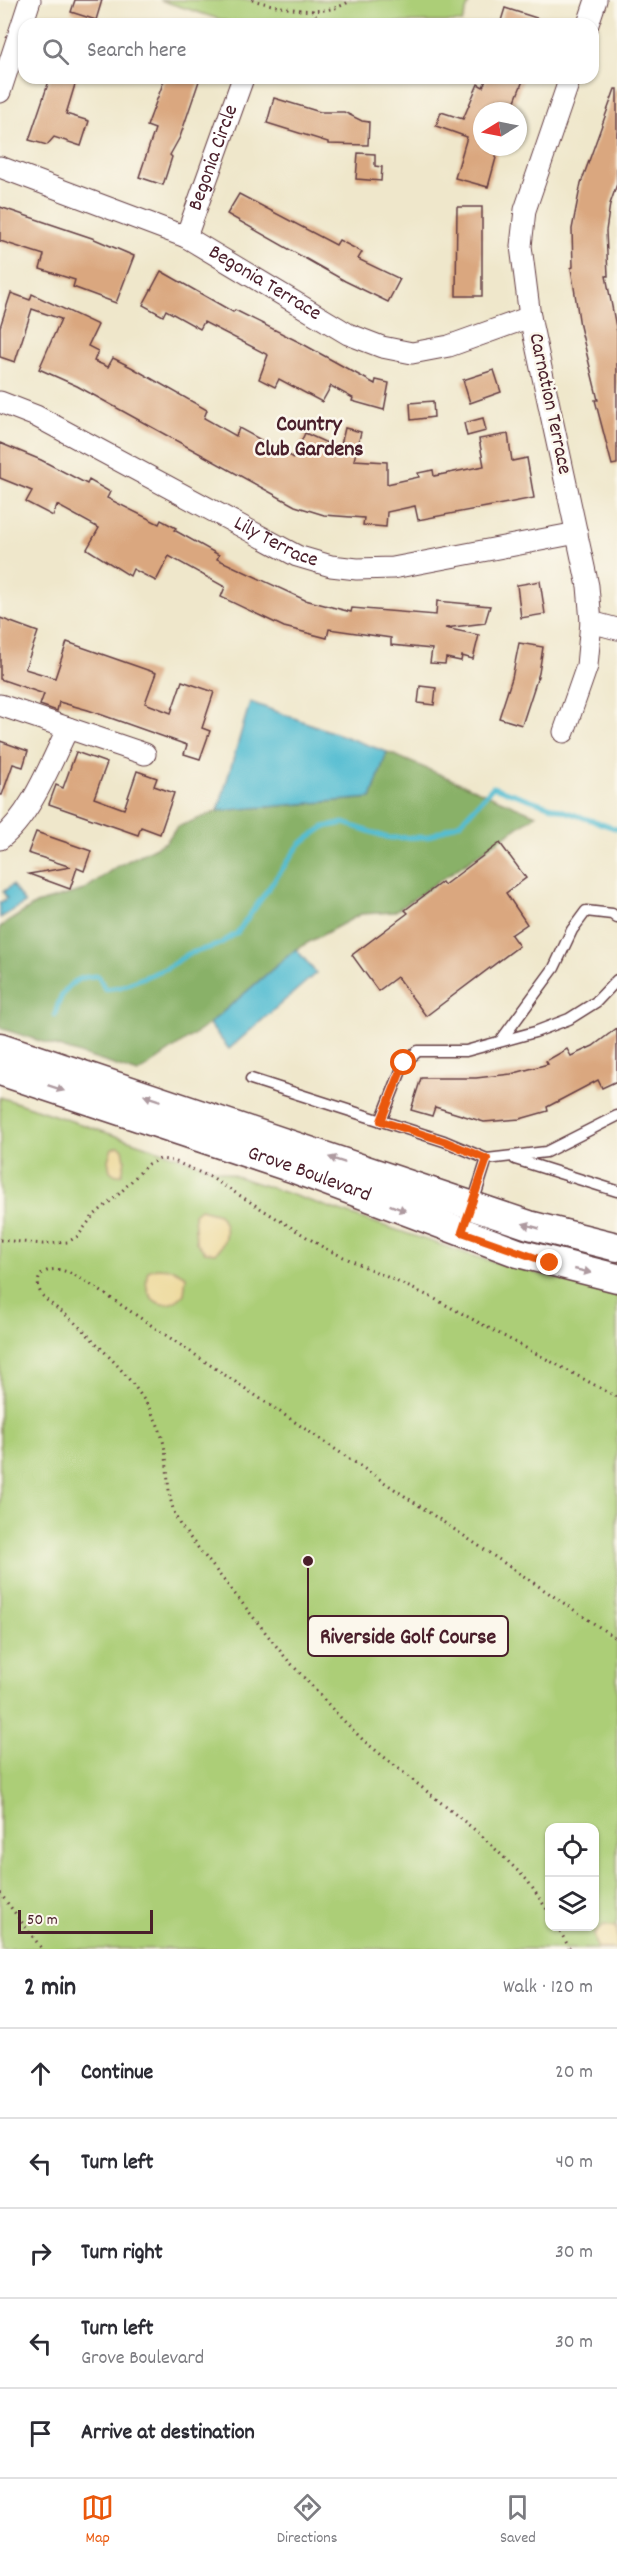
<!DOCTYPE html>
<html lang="en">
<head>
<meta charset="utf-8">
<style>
	body { margin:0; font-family:Dekko,sans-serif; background:#f7f7f7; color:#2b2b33 }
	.controls { position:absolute; right:18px; bottom:18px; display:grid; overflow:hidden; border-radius:12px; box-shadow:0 2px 4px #0004 }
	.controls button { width:54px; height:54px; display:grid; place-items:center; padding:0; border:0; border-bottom:2px solid #e1e1e2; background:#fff; color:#2b2b33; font:30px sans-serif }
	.compass { position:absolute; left:473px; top:102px; width:54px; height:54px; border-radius:50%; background:#fff; box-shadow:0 2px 4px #0004; rotate:260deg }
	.scale { position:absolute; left:18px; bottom:15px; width:135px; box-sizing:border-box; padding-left:6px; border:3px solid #4a1f2b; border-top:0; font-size:16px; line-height:21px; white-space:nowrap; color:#4a1f2b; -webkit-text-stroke:4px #fbf7ec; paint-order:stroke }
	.stop { position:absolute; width:18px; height:18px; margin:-14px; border:4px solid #ea580c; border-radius:50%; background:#fff }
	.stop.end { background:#ea580c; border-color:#fff; box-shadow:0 2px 6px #0008 }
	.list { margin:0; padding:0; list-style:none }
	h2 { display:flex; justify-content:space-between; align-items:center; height:78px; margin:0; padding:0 24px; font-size:26px }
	h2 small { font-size:20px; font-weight:400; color:#7c7c81 }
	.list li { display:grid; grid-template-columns:39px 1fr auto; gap:18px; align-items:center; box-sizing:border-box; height:90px; padding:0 24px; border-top:2px solid #e1e1e2 }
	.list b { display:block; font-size:22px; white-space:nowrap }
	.list p { margin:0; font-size:20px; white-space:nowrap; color:#7c7c81 }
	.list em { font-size:20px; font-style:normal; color:#7c7c81 }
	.icon { flex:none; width:33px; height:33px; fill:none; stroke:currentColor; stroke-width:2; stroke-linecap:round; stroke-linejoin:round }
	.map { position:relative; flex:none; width:617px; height:1949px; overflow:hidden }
	.search { position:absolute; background:#fff; box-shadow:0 2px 4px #0004; left:18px; right:18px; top:18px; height:66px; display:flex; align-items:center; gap:15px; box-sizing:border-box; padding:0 21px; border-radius:18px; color:#7c7c81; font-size:22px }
	.sheet { height:528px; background:#fff }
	nav { display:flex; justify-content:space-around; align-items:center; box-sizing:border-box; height:84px; border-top:2px solid #e1e1e2; background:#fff; font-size:16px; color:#7c7c81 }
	nav a { display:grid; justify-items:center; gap:3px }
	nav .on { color:#ea580c }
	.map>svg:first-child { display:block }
	.green { fill:#acce77; stroke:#7b7651; stroke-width:1.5; fill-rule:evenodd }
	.forest { fill:#89b168; stroke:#6a684a; stroke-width:1.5 }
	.sand { fill:#eeda9e; stroke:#9c7c64; stroke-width:1.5 }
	.water { fill:#55bdd2; stroke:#506e7e; stroke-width:1.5 }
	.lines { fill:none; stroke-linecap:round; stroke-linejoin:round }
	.stream { stroke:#55bdd2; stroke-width:5 }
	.building { fill:#daa77f }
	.lane-casing { stroke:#633d43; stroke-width:13 }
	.street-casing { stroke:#633d43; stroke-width:23 }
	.secondary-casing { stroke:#633d43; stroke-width:31 }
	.path { stroke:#633d43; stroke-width:3; stroke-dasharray:1.5 4.5; stroke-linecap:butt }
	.lane { stroke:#fff; stroke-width:10 }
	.street { stroke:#fff; stroke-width:21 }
	.secondary { stroke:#fff; stroke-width:28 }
	.oneway { fill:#ae9aa0 }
	.route { stroke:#ea580c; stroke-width:8 }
	.labels { text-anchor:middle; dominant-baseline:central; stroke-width:5; stroke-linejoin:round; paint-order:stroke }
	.street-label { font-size:21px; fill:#4a1f2b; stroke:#fbf7ec }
	.neighbourhood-label { font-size:22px; font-weight:bold; fill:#4a1f2b; stroke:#fbf7ec }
	.leader { fill:none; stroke:#4a1f2b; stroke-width:2 }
	.callout-dot { fill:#4a1f2b; stroke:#fbf7ec; stroke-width:2 }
	.callout { fill:#fbf7ec; stroke:#4a1f2b; stroke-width:2 }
	.callout-label { font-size:22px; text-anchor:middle; font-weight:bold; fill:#4a1f2b }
</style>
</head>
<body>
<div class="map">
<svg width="617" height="1949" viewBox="0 0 617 1949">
	<rect width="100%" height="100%" fill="#fbf7ec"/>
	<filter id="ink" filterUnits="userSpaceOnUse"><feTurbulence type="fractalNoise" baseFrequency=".0167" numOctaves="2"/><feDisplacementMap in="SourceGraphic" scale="12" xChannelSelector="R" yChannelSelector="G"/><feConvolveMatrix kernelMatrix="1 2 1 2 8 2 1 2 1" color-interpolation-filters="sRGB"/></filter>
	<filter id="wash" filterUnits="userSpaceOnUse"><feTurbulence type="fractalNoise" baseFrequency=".008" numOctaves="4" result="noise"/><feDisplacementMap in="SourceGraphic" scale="24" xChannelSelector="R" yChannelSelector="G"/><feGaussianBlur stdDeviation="1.35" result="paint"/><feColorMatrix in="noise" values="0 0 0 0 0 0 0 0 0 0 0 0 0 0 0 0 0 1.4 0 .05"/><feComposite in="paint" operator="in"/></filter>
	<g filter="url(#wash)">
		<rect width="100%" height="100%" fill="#efe7cb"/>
		<g class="green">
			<path d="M160,0h310l-8,22 -228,2z"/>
			<path d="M0,1097l480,161 137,37v654h-617zM550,1828h44v98h-44z"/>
		</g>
		<path class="forest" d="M387,752l149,63 -142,97 -33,2 -65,35 -87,75 -71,49 -138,-45v-101l36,-23 48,-14 32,-23 50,-25 11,-15 41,-16 153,-13z"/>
		<g class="sand">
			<path d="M119,1146l4,3 2,11 -3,14 -6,1 -6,-4 -2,-11 4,-12z"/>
			<path d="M200,1209l19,5c10,13 8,27 -3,39l-11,-1 -9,-10 -2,-28z"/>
			<path d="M156,1268l17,1 13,7 -2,18c-21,23 -44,3 -36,-23z"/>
			<path d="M604,1925l13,2v22h-19l-4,-15z"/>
		</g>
		<g class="water">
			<path d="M250,702l137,50 -16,46 -153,13z"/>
			<path d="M12,885l13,18 -25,15v-15l7,-5 -4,-6z"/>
			<path d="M296,949l20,24 -87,76 -20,-25z"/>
		</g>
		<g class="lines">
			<path class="stream" d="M55,1015c5,-23 17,-40 43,-39l7,13 15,-2 47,-19 21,-14 30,-9 19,-12 63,-89 24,-17 20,-4 45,15 38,-1 33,-14 33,-36 124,42"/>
		</g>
		<g id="blocks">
			<g class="building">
				<path d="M75,0h27l-6,20 -25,-8z"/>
				<path d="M505,8l41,13 -1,3h-45z"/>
				<path d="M50,78h27l-11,36 23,7 -8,25 -27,-9 -7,8 -18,-5z"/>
				<path d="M165,78h35l-20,59 -10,18 2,2 -9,28 -24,-8 16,-48 -8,-3z"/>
				<path d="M487,78h37l-13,33h-29v36h17l-11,40 -33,-9 12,-41 -31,-11 5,-14 22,7 15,-35 5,3z"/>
				<path d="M615,89h2v95l-7,20 -4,27 2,45h-2l11,56v132l-5,1 -17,-65h3l-18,-74 -9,-58 2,-1 -1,-38 9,-46z"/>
				<path d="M274,98l46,14h24l18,9 7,1 -1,23 -40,-1v-2l-61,-19z"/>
				<path d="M358,153l17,1v12l7,1 -1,14 -25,-2z"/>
				<path d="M239,194l97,51 3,-5 23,12 -4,7 42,20 -12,23 -43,-21 -118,-67z"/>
				<path d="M0,207l92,31 42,18 -18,47 -43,-16 2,-7 -35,-11 4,-14 -44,-14z"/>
				<path d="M457,207h25v89h-26z"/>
				<path d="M161,271l72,41 2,-2 66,33 74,41 1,-4 13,3 -5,27 -32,-9 1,-3 -22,-12 -9,16 -43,-23 -4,8 -16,-8 9,-24 -64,-33 -4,7 -34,-19 -3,6 -20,-11z"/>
				<path d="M11,293l19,7 2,-6 66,31 -10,21 10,5 -4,10 14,6 5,-9 18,9 76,43 -3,8 32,18 3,-8 55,30 11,-25 35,16 5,-21 16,4 -7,28 33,2v22l32,-7 -1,-4 15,-3 1,6 50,-10 -5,-27 29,-5 4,27 15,-3 7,40 -116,22 -3,-14 -28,6 -1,15 -23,-2 1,-7 -40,-3 -29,-9 -218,-120 -38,-17 22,-50 -29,-10 -17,53 -15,-5v-30z"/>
				<path d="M494,370l7,22 -31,11 -7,-23z"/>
				<path d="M433,401l1,16 -23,3 -1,-17z"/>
				<path d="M483,418l3,13 -19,5 -3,-13z"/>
				<path d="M0,443l41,17 46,24 2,-4 21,12 -3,6 52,26 2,-4 15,8 -2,2 45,25 -2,4 88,41 46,12 1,-4 84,7 1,-14 53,5 -5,17 -40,5 34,7 -6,24 -11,-3 -1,5 -15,-3 -1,6 -15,-1 2,-14 -41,-4v-7l-62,-9 -2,9 -43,-11 -63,-30 4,-10 -56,-31 -13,25 -23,-12 -3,7 -43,-27 12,-21 -42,-23 -4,11 -27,-14 6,-11 -32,-13z"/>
				<path d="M540,581l5,33 -24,4 -4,-33z"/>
				<path d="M0,618l38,14 -13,37 30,9 12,-36 89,31 -11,30 26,10 11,-32 32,11 -12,36 8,3 -10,28 -16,-5 3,-9 -99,-35 -29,-8 -2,9 -17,-6 4,-11 -44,-15z"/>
				<path d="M519,643l24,4 -4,26 -17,52 -23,-7 13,-40z"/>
				<path d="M420,686l16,2 -2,17 -16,-2z"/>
				<path d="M0,741l28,10 -5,16 -10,-3 -11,31h-2z"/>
				<path d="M76,752l31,11 -13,35 30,11 13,-38 20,7 -3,8 20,7 -14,41 -19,-7 -3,8 -89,-31 7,-19 7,3z"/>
				<path d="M36,832l55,19 -7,20 -7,-3 -7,21 -41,-15 42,-7 -43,-14z"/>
				<path d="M500,843l26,35 -20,15 21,31 -16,11 8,11 -93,70 -29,-39 -19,14 -26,-36 56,-42 -3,-3 37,-28 2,3z"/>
				<path d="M617,1028v53l-15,7 -4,-8 -51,27 1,4 -28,8 -36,3 -49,-15 -3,9 -21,-6 10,-32h55l35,-4 37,-10 -2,-3 21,-12 4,7 22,-10z"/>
			</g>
		</g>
	</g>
	<g filter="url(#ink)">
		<use href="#blocks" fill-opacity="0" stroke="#633d43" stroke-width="1.5"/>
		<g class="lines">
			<defs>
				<g id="lane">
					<path d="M502,1039l52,-71 18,-38 14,-19 26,3 5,4"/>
					<path d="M251,1079l193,62 43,18"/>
					<path d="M381,1121l23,-58 14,-12h48l69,-19 34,-13 27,-17 21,-22"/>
					<path d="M515,1159l102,32"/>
					<path d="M472,1206l15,-47 59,-7 71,-36"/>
				</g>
				<g id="street">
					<path d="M588,24l8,-24"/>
					<path d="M0,92l30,-92"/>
					<path id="s1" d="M0,167l186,70 162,97 34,13 30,6 37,-7 81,-29"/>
					<path id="s2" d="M186,237l57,-159"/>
					<path id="s3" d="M0,402l36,14 261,140 34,10 26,3 36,-1 184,-35"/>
					<path d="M591,622l26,7"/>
					<path d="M0,705l145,49"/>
					<path d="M564,732l23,-66 4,-44 -3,-36 -58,-269 -9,-71 4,-36 45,-132"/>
					<path d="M0,839c31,-23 51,-77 68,-111"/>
				</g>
				<g id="secondary">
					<path d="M0,1047l529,178 88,22"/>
					<path id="s4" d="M0,1071l292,97 226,85 99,25"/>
				</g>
			</defs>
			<use href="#lane" class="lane-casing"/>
			<use href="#street" class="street-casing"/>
			<use href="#secondary" class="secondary-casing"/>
			<g class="path">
				<path d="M252,0c28,7 73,20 99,0"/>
				<path d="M312,10l7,11"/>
				<path d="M0,1240l43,4 25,-2 10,-6 15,-20 26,-22 29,-30 12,-5 14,2 36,16 116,72 107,49 184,99"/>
				<path d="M0,1893l42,56"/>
				<path d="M550,1914l-23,-34 -47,-46 -116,-93 -26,-26 -53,-58 -105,-132c-17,-31 -9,-57 -18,-88 -7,-26 -29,-54 -46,-73 -16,-17 -32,-34 -49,-48 -8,-7 -19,-13 -25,-21 -5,-7 -6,-19 3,-23 13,-7 27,2 39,8l533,359"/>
				<path d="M557,1926l13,23"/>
			</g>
			<use href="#lane" class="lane"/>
			<use href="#street" class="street"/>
			<use href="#secondary" class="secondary"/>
		</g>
		<defs><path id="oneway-solid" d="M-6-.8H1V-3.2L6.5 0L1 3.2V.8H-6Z" transform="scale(1.5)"/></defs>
		<g class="oneway">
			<use href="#oneway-solid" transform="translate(56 1088) rotate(19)"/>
			<use href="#oneway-solid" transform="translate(152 1098) rotate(-161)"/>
			<use href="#oneway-solid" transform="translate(337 1160) rotate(-161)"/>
			<use href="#oneway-solid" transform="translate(398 1208) rotate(21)"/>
			<use href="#oneway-solid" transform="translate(531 1226) rotate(-164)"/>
			<use href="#oneway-solid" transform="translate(583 1271) rotate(13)"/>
		</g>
	</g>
	<g class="lines" filter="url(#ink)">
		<path class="route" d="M404,1063l-23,58 63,20 43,18 -25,73 88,31"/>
	</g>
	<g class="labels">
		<g class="street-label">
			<text stroke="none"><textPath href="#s2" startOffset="84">Begonia Circle</textPath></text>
			<text stroke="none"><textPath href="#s1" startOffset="290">Begonia Terrace</textPath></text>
			<text transform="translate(549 404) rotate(78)">Carnation Terrace</text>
			<text stroke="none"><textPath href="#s3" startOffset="310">Lily Terrace</textPath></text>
			<text stroke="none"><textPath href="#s4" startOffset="326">Grove Boulevard</textPath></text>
		</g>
		<g class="neighbourhood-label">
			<text x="309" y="425">Country<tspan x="309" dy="25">Club Gardens</tspan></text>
		</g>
	</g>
	<path class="leader" d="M308 1561L308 1636"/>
	<circle class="callout-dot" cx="308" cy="1561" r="6"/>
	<rect class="callout" x="308" y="1616" width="200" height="40" rx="6"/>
	<g class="callout-label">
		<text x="408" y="1643">Riverside Golf Course</text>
	</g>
</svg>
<div class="controls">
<button><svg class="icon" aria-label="locate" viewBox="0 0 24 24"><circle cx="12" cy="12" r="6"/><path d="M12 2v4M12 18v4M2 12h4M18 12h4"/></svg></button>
<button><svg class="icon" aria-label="layers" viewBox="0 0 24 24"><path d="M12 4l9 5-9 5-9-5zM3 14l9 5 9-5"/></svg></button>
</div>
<svg class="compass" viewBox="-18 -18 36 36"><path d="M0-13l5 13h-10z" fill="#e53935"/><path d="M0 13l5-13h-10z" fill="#7c7c81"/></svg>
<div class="scale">50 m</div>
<div class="stop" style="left:404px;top:1063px"></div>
<div class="stop end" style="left:550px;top:1263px"></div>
<div class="search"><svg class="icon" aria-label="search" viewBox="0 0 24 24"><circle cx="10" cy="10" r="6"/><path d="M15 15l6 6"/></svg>Search here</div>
</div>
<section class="sheet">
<h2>2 min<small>Walk · 120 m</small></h2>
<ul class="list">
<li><svg class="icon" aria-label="ahead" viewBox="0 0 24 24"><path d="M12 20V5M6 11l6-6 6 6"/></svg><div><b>Continue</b></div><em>20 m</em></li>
<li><svg class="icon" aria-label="left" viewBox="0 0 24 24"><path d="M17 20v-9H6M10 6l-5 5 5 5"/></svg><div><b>Turn left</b></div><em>40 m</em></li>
<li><svg class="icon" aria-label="right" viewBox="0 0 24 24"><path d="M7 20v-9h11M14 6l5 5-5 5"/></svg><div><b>Turn right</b></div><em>30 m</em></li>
<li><svg class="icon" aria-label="left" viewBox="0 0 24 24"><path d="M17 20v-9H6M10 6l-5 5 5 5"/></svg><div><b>Turn left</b><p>Grove Boulevard</p></div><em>30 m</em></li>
<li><svg class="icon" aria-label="arrive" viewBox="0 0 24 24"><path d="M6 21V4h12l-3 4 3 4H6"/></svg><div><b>Arrive at destination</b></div></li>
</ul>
</section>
<nav>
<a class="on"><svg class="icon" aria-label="map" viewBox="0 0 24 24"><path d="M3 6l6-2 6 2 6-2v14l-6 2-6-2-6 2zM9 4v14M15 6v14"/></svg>Map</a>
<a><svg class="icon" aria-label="directions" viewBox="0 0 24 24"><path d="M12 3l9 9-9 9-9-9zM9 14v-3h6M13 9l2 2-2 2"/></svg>Directions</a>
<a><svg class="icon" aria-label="saved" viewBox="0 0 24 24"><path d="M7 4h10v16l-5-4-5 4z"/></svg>Saved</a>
</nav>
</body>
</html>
